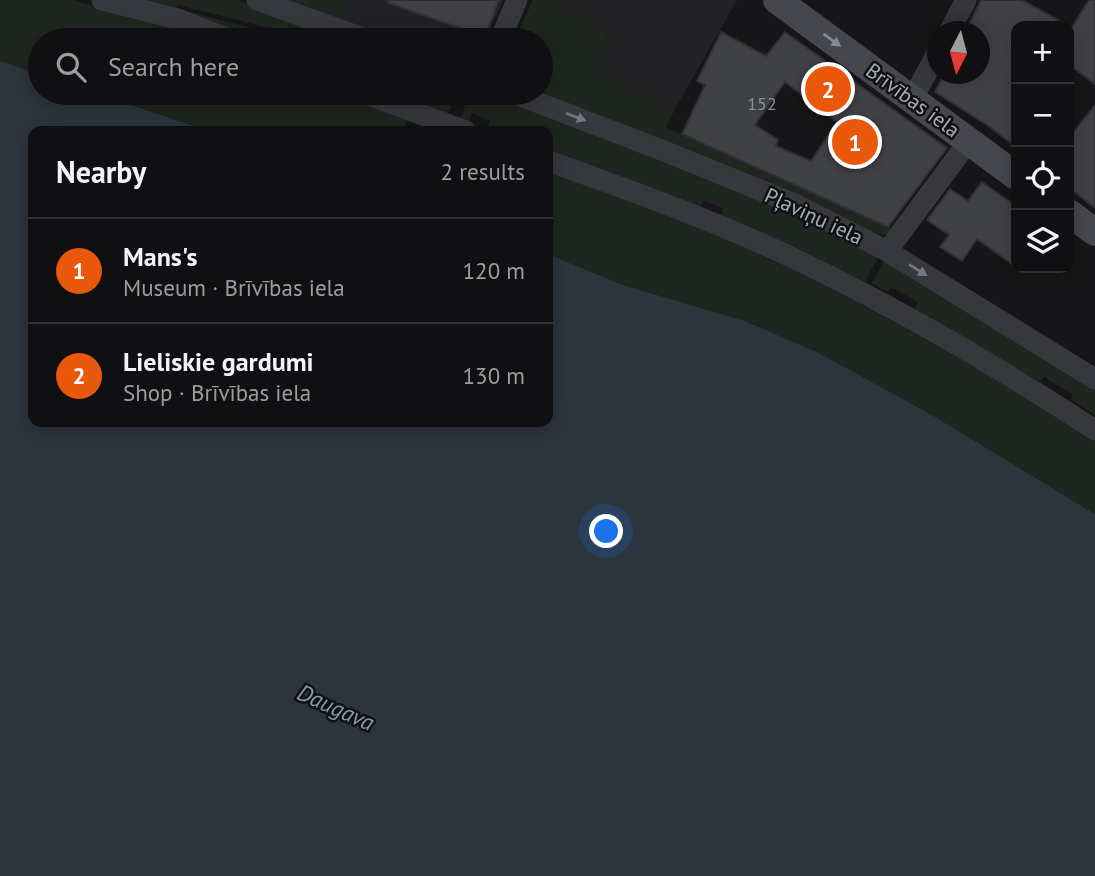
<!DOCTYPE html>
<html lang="en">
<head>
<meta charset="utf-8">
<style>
	body { margin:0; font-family:"PT Sans",sans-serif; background:#19191b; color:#f1f3f6 }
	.controls { position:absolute; right:21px; top:21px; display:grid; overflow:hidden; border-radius:14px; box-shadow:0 4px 18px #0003 }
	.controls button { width:63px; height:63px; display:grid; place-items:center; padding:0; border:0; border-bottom:2px solid #303032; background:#101012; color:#f1f3f6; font:35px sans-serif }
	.compass { position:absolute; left:927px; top:21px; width:63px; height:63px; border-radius:50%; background:#101012; box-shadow:0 4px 18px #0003; rotate:186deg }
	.you { position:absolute; left:607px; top:532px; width:24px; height:24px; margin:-18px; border:5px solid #fff; border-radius:50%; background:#1a73e8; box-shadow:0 0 0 10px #1a73e833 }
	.badge { display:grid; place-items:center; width:46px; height:46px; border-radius:50%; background:#ea580c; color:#fff; font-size:23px; font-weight:700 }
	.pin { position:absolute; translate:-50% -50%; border:4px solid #fff; box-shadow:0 2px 7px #0006 }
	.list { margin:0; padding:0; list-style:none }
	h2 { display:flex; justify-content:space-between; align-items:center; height:91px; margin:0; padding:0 28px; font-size:30px }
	h2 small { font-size:23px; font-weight:400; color:#9c9d9f }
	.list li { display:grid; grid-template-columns:46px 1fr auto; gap:21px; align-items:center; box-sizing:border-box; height:105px; padding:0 28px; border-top:2px solid #303032 }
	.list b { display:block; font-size:26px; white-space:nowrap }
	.list p { margin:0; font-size:23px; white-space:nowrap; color:#9c9d9f }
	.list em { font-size:23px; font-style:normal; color:#9c9d9f }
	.icon { flex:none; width:38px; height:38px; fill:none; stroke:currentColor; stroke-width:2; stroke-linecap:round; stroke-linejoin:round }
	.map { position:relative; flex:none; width:1095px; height:876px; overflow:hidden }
	.search { position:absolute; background:#101012; box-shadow:0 4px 18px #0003; left:28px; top:28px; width:525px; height:77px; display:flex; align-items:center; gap:18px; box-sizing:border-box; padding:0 24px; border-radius:38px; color:#9c9d9f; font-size:26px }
	.panel { position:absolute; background:#101012; box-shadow:0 4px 18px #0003; left:28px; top:126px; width:525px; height:301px; border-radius:14px }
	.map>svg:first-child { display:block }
	.built { fill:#222225 }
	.green { fill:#1e261f }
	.water { fill:#2c353c }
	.building { fill:#404145; stroke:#303034; stroke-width:2; fill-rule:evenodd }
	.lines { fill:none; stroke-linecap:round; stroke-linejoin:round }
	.street { stroke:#37383d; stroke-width:21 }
	.secondary { stroke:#45474d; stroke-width:28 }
	.oneway { fill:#858993 }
	.oneway2 { fill:#757881 }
	.labels { text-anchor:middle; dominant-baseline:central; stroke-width:5; stroke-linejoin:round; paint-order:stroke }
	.number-label { font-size:18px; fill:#8e929b }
	.street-label { font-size:21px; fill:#a8adb8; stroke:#111113 }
	.water-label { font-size:23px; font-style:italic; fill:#7f9bb3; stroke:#111113 }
</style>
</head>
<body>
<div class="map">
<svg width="1095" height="876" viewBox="0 0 1095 876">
	<rect width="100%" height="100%" fill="#161618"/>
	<g class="built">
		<path d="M349,0h155l-20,40h-97l-48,-16z"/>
		<path d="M556,0h181l-62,109 -77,-41 11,-26 -6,-17z"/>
	</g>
	<g class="green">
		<path d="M0,0h72l124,34 13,6h-169v34l-40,-13z"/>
		<path d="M137,0h101l108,40h-30l-137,-35 -6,4z"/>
		<path d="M272,0h77l-10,24z"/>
		<path d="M533,0h23l47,25 6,17 -11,26 77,41 -9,18 180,79 47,23 -9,6 -13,-3 -330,-139v-53h-27z"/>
		<path d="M193,13l104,27h-44l-63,-26z"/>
		<path d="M96,93h239l73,25 -4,13h-195z"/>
		<path d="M387,93h69l-9,23z"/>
		<path d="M470,93h18l178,66 132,55 82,41 -16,28 -144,-66 3,-9 -19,-7 -5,8 -151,-56v-22h-57l-4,-1 3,-9 -18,-8 -4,10 -8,-4z"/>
		<path d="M548,171c66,24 133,47 198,77 121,55 235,122 349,190v76l-163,-99 -115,-63 -72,-31 -122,-36 -75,-31z"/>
		<path d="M885,259l210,126v30l-24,-15 2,-5 -29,-18 -4,5 -126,-72 4,-8 -27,-15 -3,5 -16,-9z"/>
	</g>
	<path class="water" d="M0,61l40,13v19h55l114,38h-176v291h515v-168l75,31 122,36 72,31 115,63 163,99v362h-1095z"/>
	<g class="building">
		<path d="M388,0h111l-14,37 -97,-34z"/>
		<path d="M981,0h41l47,26h-53v121l-29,-22 -52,-33 9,-18h35v-42h-14z"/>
		<path d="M1089,0h6v84l-26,-19v-33z"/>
		<path d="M721,32l45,24 19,-24 162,116 -59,79 -206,-93 23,-49 -8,-4zM785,82l52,40 -26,39 -35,-15 2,-6 -23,-15z"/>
		<path d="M1095,105v103l-26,-20v-50z"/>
		<path d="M982,182l34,24v61l-39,-28 -15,22 -22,-14 9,-12 -22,-15 23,-31 18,12z"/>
	</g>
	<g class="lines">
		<g class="street">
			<path d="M102,0l76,19 53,21"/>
			<path d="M257,0l111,40"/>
			<path d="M949,32l17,-32"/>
			<path d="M500,40l17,-40"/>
			<path d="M363,93l103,38"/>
			<path d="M513,93l151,58 133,54 90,46 208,128"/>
			<path d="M912,100l25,-47"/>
			<path d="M548,161c78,28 157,56 232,91 109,51 214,112 315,178"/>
			<path d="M887,251l82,-110"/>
		</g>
		<g class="secondary">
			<path d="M777,0l239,176"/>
			<path d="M1069,213l26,19"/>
		</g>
	</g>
	<defs><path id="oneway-solid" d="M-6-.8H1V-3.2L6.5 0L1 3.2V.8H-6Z" transform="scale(1.75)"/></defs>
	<use class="oneway" href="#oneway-solid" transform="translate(832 40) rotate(36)"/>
	<g class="oneway2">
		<use href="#oneway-solid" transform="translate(576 117) rotate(21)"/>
		<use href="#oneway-solid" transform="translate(918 270) rotate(32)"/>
	</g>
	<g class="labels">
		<g class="number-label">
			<text x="762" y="103">152</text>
		</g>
		<g class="street-label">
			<text transform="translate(913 100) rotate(36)">Brīvības iela</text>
			<text transform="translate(814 216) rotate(25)">Pļaviņu iela</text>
		</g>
		<g class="water-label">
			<text transform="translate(336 707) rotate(24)">Daugava</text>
		</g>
	</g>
</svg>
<div class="controls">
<button>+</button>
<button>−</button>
<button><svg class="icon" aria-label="locate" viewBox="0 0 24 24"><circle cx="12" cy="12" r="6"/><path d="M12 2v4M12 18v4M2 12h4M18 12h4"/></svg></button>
<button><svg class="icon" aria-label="layers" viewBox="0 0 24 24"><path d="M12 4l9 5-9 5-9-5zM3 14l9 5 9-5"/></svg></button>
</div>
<svg class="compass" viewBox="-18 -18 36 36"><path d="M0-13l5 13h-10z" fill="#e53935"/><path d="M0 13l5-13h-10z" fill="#9c9d9f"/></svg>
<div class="you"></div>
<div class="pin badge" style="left:855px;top:142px">1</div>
<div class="pin badge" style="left:828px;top:89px">2</div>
<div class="search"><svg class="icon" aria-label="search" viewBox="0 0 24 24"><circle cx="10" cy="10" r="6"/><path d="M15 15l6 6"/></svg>Search here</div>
<section class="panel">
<h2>Nearby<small>2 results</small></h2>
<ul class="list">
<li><span class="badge">1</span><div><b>Mans's</b><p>Museum · Brīvības iela</p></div><em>120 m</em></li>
<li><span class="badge">2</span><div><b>Lieliskie gardumi</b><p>Shop · Brīvības iela</p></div><em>130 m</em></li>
</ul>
</section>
</div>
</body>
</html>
